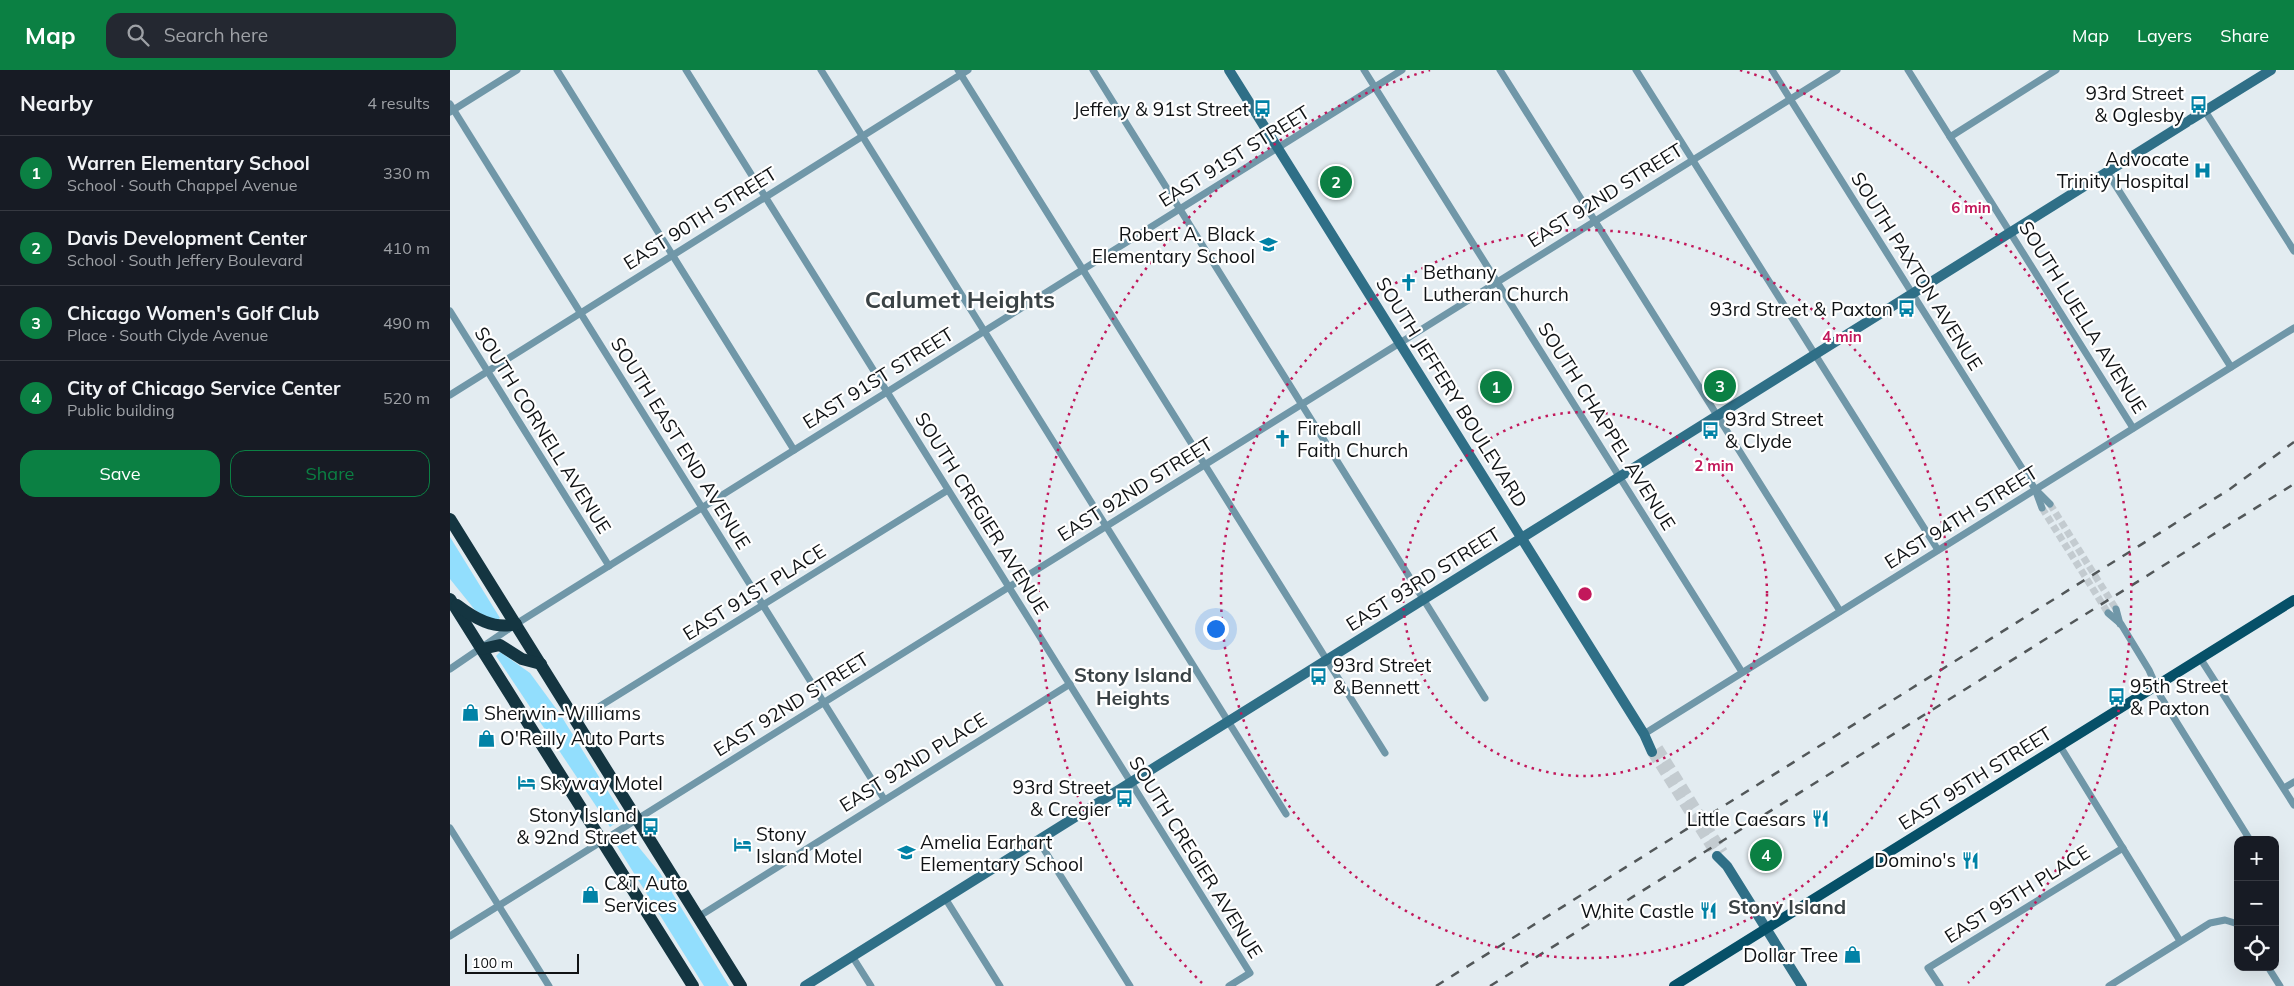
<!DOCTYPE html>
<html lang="en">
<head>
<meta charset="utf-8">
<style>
	body { margin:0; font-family:Mulish,sans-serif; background:#242831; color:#f1f3f6 }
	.controls { position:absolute; right:15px; bottom:15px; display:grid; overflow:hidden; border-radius:10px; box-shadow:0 5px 20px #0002 }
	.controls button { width:45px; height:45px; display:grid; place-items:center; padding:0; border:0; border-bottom:1px solid #363941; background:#171b24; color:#f1f3f6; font:25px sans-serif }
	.scale { position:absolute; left:15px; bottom:12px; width:114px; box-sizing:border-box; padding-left:5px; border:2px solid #101315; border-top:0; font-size:14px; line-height:18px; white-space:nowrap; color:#101315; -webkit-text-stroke:4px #fff; paint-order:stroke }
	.you { position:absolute; left:765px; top:558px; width:18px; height:18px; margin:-12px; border:4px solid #fff; border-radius:50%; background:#1a73e8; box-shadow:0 0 0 8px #1a73e833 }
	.badge { display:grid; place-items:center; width:32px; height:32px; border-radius:50%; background:#0b8043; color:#fff; font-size:16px; font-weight:700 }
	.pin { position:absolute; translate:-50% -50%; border:2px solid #fff; box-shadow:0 1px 5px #0006 }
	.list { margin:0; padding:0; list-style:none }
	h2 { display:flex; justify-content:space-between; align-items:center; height:65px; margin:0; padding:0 20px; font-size:21px }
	h2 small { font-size:16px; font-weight:400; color:#9ea1a6 }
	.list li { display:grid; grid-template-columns:32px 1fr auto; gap:15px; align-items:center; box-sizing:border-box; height:75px; padding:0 20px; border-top:1px solid #363941 }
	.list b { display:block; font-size:19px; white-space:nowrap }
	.list p { margin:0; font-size:16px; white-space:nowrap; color:#9ea1a6 }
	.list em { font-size:16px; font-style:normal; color:#9ea1a6 }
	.actions { display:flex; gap:10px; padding:15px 20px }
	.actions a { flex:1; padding:11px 0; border:1px solid #0b8043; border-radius:15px; text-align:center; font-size:18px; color:#0b8043 }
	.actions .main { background:#0b8043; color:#fff }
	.icon { flex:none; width:28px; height:28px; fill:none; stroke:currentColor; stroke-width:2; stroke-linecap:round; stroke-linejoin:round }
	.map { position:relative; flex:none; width:1844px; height:916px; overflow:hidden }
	header { display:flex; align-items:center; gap:30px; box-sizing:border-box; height:70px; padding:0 25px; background:#0b8043; color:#fff }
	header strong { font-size:24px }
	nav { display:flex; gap:28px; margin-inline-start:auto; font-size:18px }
	.search { width:350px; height:45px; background:#242831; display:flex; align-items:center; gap:12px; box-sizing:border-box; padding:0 18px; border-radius:15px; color:#9ea1a6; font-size:19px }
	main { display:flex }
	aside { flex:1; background:#171b24 }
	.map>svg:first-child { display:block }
	.green { fill:#92defd }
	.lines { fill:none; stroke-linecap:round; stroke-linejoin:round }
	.street-tunnel { stroke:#c3cbd0; stroke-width:7; stroke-dasharray:7 3.5; stroke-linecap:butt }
	.secondary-tunnel { stroke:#c3cbd0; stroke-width:10; stroke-dasharray:10 5; stroke-linecap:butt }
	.street { stroke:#7097a8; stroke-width:7 }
	.secondary { stroke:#2f6f87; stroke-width:10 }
	.primary { stroke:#065068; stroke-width:10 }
	.highway { stroke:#143541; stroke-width:12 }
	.rail { stroke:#525759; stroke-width:2.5; stroke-dasharray:9 9; stroke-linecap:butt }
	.ring { fill:none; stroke:#c2185b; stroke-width:2.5; stroke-dasharray:2.5 5 }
	.labels { text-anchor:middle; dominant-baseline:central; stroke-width:4.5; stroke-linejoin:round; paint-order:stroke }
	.poi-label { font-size:19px; fill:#101315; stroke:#fff; text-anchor:end }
	.street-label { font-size:19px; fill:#101315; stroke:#fff }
	.neighbourhood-label { font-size:20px; font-weight:bold; fill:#3a4245; stroke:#fff }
	.district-label { font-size:24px; font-weight:bold; fill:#3a4245; stroke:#fff }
	.centre { fill:#c2185b; stroke:#fff; stroke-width:2.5 }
	.ring-label { font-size:15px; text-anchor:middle; font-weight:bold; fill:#c2185b; stroke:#fff; stroke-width:4.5; stroke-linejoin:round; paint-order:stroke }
</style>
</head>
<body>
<header>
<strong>Map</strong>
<div class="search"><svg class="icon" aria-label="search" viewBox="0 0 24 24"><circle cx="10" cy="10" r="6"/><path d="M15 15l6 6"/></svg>Search here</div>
<nav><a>Map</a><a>Layers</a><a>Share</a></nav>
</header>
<main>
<aside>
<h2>Nearby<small>4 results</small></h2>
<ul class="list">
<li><span class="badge">1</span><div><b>Warren Elementary School</b><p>School · South Chappel Avenue</p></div><em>330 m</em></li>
<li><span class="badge">2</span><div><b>Davis Development Center</b><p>School · South Jeffery Boulevard</p></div><em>410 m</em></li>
<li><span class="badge">3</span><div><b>Chicago Women's Golf Club</b><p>Place · South Clyde Avenue</p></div><em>490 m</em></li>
<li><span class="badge">4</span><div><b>City of Chicago Service Center</b><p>Public building</p></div><em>520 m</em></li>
</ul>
<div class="actions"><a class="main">Save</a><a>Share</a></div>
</aside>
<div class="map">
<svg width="1844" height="916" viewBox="0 0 1844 916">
	<rect width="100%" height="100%" fill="#e3ecf1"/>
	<g class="green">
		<path d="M0,467l50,81 -6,4 -19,-12 -25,-31z"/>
		<path d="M50,582l30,21 30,41 64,103 -14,10 -114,-171z"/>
		<path d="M182,769l28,34 69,113h-25l-87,-140z"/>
	</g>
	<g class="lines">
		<g class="street-tunnel">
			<path d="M1600,434l66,105"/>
			<path d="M1592,438l66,105"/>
		</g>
		<g class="secondary-tunnel">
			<path d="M1208,678l65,104"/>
			<path d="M1202,682l65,104"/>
		</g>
		<g class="street">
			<path d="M107,0l237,380"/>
			<path d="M236,0l564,903 -21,13"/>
			<path d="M371,0l465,744"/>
			<path d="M508,0l427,683"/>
			<path d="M643,0l392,628"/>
			<path d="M914,0l378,602"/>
			<path d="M1050,0l340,541"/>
			<path d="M1186,0l302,480"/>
			<path d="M1322,0l263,419 7,19"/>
			<path d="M1458,0l225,358"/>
			<path d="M0,34l434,695"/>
			<path d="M1755,41l89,140"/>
			<path d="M0,42l67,-42"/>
			<path d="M1500,67l106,-67"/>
			<path d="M1657,102l124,195"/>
			<path d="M0,241l159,255"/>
			<path d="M0,325l518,-325"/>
			<path d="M1587,421l13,13"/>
			<path d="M1666,539l4,15"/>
			<path d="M1658,543l13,11 28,46 12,27 89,143"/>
			<path d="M1750,588l94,147"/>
			<path d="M0,599l66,-45 886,-554"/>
			<path d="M126,651l372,-231"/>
			<path d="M1194,664l650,-406"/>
			<path d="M1610,676l120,195"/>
			<path d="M1834,718l10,-6"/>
			<path d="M0,758l99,158"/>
			<path d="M588,770l92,146"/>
			<path d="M495,828l55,88"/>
			<path d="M248,847l372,-233"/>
			<path d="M0,866l1387,-866"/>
			<path d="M402,886l19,30"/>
			<path d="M1818,897l12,19"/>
			<path d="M1490,916l-12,-18 195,-120"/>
			<path d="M1659,916l101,-63 15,-3 13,4"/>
		</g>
		<g class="secondary">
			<path d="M779,0l415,664 8,18"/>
			<path d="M1740,50l81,-50"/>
			<path d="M1267,786l10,10 75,120"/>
			<path d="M355,916l1382,-864"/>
		</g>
		<path class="primary" d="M1224,916l620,-386"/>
		<g class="highway">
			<path d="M0,449l291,467"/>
			<path d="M0,529l243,387"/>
			<path d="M7,535c17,13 37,25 59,19"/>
			<path d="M32,579l18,-4 22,14 19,5"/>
		</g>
		<g class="rail">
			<path d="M986,916l794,-497 64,-47"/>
			<path d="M1040,916l804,-502"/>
		</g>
	</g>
	<g class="ring">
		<circle cx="1135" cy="524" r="182"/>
		<circle cx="1135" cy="524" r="364"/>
		<path d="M752 913A546 546 0 0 1 980 0M1290 0A546 546 0 0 1 1518 913"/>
	</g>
	<defs>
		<symbol id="bus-bare" viewBox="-9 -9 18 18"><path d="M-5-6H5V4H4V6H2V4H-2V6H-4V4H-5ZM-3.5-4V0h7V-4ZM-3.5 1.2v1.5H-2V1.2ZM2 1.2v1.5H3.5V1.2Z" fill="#0182a6" stroke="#fff" stroke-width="2.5" paint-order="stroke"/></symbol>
		<symbol id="hospital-bare" viewBox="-9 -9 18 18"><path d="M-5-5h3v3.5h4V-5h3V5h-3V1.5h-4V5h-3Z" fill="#0182a6" stroke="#fff" stroke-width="2.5" paint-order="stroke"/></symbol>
		<symbol id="school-bare" viewBox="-9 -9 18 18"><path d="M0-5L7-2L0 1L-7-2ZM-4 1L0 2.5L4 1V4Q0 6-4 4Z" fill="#0182a6" stroke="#fff" stroke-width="2.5" paint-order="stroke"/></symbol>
		<symbol id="church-bare" viewBox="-9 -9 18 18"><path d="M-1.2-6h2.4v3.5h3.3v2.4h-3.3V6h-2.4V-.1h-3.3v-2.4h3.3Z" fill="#0182a6" stroke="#fff" stroke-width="2.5" paint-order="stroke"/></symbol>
		<symbol id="shop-bare" viewBox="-9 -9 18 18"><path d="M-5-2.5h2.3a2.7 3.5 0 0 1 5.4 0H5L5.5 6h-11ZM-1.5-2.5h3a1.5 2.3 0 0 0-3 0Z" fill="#0182a6" stroke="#fff" stroke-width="2.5" paint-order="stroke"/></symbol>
		<symbol id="hotel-bare" viewBox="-9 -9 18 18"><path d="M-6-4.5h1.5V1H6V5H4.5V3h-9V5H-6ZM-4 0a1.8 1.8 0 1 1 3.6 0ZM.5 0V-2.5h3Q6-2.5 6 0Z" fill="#0182a6" stroke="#fff" stroke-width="2.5" paint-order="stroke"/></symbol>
		<symbol id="restaurant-bare" viewBox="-9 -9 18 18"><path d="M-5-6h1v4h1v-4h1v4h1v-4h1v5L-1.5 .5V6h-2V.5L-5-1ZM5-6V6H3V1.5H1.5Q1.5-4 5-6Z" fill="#0182a6" stroke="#fff" stroke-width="2.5" paint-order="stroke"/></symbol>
	</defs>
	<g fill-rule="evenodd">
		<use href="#bus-bare" x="1736" y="22" width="25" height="25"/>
		<use href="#bus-bare" x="800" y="26" width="25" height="25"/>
		<use href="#hospital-bare" x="1740" y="88" width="25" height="25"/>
		<use href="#school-bare" x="806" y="162" width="25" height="25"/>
		<use href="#church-bare" x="946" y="200" width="25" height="25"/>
		<use href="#bus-bare" x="1444" y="226" width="25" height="25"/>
		<use href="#bus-bare" x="1248" y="348" width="25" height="25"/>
		<use href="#church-bare" x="820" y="356" width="25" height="25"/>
		<use href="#bus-bare" x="856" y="594" width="25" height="25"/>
		<use href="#bus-bare" x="1654" y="614" width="25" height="25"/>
		<use href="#shop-bare" x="8" y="630" width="25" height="25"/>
		<use href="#shop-bare" x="24" y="656" width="25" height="25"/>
		<use href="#hotel-bare" x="64" y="700" width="25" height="25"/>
		<use href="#bus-bare" x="662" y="716" width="25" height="25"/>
		<use href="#restaurant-bare" x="1358" y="736" width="25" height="25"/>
		<use href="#bus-bare" x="188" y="744" width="25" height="25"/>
		<use href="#hotel-bare" x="280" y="762" width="25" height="25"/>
		<use href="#school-bare" x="444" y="770" width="25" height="25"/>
		<use href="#restaurant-bare" x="1508" y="778" width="25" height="25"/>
		<use href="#shop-bare" x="128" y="812" width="25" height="25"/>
		<use href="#restaurant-bare" x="1246" y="828" width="25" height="25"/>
		<use href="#shop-bare" x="1390" y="872" width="25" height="25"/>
	</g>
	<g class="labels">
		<g class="poi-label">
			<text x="1734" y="23">93rd Street<tspan x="1734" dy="22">&amp; Oglesby</tspan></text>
			<text x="799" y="39">Jeffery &amp; 91st Street</text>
			<text x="1739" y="89">Advocate<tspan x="1739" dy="22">Trinity Hospital</tspan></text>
			<text x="805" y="164">Robert A. Black<tspan x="805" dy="22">Elementary School</tspan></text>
			<text x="973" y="202" text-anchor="start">Bethany<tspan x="973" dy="22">Lutheran Church</tspan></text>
			<text x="1443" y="239">93rd Street &amp; Paxton</text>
			<text x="1275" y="349" text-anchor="start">93rd Street<tspan x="1275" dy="22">&amp; Clyde</tspan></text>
			<text x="847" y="358" text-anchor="start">Fireball<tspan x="847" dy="22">Faith Church</tspan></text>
			<text x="883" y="595" text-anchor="start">93rd Street<tspan x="883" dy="22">&amp; Bennett</tspan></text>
			<text x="1680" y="616" text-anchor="start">95th Street<tspan x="1680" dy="22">&amp; Paxton</tspan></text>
			<text x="34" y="643" text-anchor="start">Sherwin-Williams</text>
			<text x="50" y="668" text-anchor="start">O'Reilly Auto Parts</text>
			<text x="90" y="713" text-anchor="start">Skyway Motel</text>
			<text x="661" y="717">93rd Street<tspan x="661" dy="22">&amp; Cregier</tspan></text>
			<text x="187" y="745">Stony Island<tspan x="187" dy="22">&amp; 92nd Street</tspan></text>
			<text x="1356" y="749">Little Caesars</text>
			<text x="306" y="764" text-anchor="start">Stony<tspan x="306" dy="22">Island Motel</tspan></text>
			<text x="470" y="772" text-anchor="start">Amelia Earhart<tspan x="470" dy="22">Elementary School</tspan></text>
			<text x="1506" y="790">Domino's</text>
			<text x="154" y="813" text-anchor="start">C&amp;T Auto<tspan x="154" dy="22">Services</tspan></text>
			<text x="1244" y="841">White Castle</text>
			<text x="1388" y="885">Dollar Tree</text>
		</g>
		<g class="street-label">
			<text transform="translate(784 86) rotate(-32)">EAST 91ST STREET</text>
			<text transform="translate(1155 125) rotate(-32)">EAST 92ND STREET</text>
			<text transform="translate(250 148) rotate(-32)">EAST 90TH STREET</text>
			<text transform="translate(1467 201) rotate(58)">SOUTH PAXTON AVENUE</text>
			<text transform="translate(1633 247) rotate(58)">SOUTH LUELLA AVENUE</text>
			<text transform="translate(428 308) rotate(-32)">EAST 91ST STREET</text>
			<text transform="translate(1002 322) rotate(58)">SOUTH JEFFERY BOULEVARD</text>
			<text transform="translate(1157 356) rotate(58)">SOUTH CHAPPEL AVENUE</text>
			<text transform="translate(93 360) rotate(58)">SOUTH CORNELL AVENUE</text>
			<text transform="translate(231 373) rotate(58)">SOUTH EAST END AVENUE</text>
			<text transform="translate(685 419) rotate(-32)">EAST 92ND STREET</text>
			<text transform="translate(532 443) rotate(58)">SOUTH CREGIER AVENUE</text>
			<text transform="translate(1511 447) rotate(-32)">EAST 94TH STREET</text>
			<text transform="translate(973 509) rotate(-32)">EAST 93RD STREET</text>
			<text transform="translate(304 522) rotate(-32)">EAST 91ST PLACE</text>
			<text transform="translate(341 634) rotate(-32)">EAST 92ND STREET</text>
			<text transform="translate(463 692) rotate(-32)">EAST 92ND PLACE</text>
			<text transform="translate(1525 708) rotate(-32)">EAST 95TH STREET</text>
			<text transform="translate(746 787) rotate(58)">SOUTH CREGIER AVENUE</text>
			<text transform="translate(1567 824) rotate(-32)">EAST 95TH PLACE</text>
		</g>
		<g class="neighbourhood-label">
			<text x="683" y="604">Stony Island<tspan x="683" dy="23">Heights</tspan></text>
			<text x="1337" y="836">Stony Island</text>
		</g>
		<g class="district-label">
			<text x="510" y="229">Calumet Heights</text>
		</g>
	</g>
	<circle cx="1135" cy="524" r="8" class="centre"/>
	<g class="ring-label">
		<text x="1521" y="143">6 min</text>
		<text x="1392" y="272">4 min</text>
		<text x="1264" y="401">2 min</text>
	</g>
</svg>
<div class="controls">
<button>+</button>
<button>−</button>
<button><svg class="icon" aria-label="locate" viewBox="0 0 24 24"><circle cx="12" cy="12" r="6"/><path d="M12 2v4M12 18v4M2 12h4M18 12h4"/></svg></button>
</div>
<div class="scale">100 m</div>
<div class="you"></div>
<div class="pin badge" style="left:1046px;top:317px">1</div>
<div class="pin badge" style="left:886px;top:112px">2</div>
<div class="pin badge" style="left:1270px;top:316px">3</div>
<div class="pin badge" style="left:1316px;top:785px">4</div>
</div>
</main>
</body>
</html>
